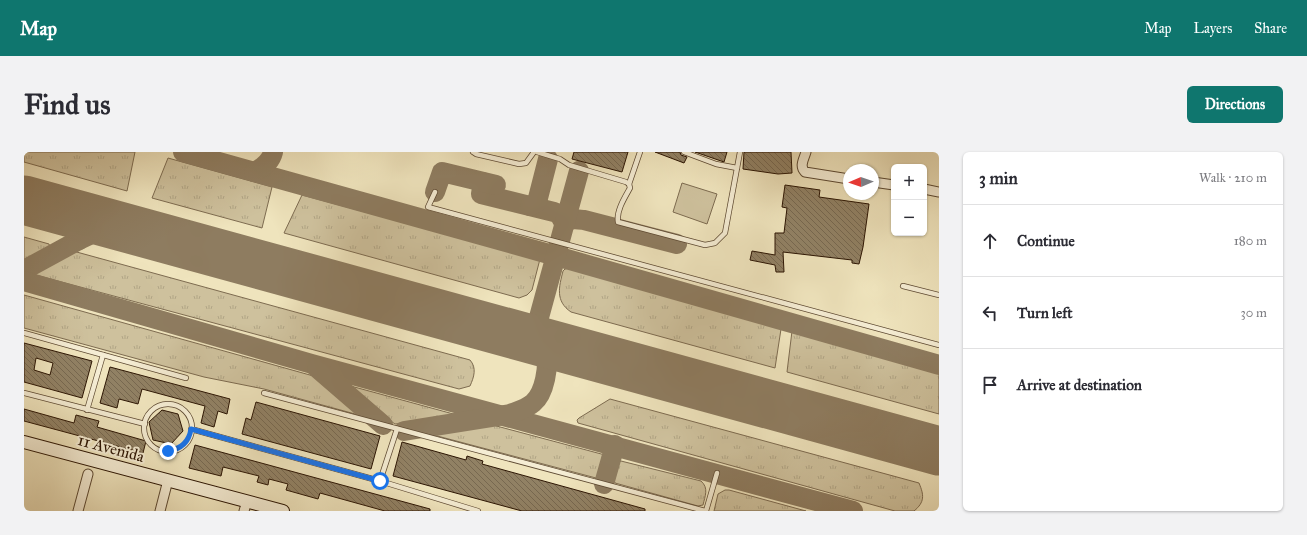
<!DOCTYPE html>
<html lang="en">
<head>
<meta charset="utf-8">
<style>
	body { margin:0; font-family:"IM FELL Great Primer",serif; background:#f2f2f3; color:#2b2b33 }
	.controls { position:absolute; right:12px; top:12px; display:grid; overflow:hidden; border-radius:6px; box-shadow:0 1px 3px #0004 }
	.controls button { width:36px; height:36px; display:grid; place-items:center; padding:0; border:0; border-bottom:1px solid #e1e1e2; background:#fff; color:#2b2b33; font:20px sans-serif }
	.compass { position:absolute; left:819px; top:12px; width:36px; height:36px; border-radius:50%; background:#fff; box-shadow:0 1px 3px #0004; rotate:268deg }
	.stop { position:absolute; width:12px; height:12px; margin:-9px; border:3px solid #1a73e8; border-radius:50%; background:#fff }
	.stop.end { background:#1a73e8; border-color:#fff; box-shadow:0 1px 4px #0008 }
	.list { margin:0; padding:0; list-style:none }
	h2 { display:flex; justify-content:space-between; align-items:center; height:52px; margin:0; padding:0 16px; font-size:17px }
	h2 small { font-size:13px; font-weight:400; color:#7c7c81 }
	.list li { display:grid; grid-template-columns:26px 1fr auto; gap:12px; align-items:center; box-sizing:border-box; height:72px; padding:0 16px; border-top:1px solid #e1e1e2 }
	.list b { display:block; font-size:15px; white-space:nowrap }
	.list em { font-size:13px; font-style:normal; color:#7c7c81 }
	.icon { flex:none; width:22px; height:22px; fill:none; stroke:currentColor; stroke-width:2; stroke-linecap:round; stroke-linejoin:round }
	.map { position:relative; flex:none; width:915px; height:359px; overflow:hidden; border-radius:6px }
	header { display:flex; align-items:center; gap:24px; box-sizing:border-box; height:56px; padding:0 20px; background:#0f766e; color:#fff }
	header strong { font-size:19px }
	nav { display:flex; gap:22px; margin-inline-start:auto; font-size:14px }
	.intro { display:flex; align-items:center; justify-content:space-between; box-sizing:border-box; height:96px; padding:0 24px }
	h1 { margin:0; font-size:28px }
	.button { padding:10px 18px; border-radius:6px; background:#0f766e; color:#fff; font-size:14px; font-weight:700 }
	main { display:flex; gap:24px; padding:0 24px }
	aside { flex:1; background:#fff; border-radius:6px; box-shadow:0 1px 3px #0004 }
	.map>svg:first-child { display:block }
	.grass { fill:url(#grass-tufts); stroke:#7d6b50 }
	.pitch { fill:#cec19d; stroke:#7d6b50 }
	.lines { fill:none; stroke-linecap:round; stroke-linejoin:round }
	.taxiway { stroke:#8e7c60; stroke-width:20 }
	.runway { stroke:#8e7c60; stroke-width:49 }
	.building { fill:url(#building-back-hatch); stroke:#2c1503; fill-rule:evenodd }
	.service-casing { stroke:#5d4932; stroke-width:6 }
	.minor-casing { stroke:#5d4932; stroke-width:11 }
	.secondary-casing { stroke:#2c1503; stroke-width:14 }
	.service { stroke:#f5edd4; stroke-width:4.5 }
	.minor { stroke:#f5edd4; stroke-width:9 }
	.secondary { stroke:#f5edd4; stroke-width:12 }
	.route { stroke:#1a73e8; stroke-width:5 }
	.labels { text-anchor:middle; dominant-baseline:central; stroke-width:4; stroke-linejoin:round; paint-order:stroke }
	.street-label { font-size:16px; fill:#2c1503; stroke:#f5edd4 }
</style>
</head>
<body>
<header>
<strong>Map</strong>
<nav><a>Map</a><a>Layers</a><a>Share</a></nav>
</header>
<div class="intro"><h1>Find us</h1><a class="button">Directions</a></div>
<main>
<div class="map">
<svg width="915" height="359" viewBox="0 0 915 359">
	<defs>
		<pattern id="grass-tufts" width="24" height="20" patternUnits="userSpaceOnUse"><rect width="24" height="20" fill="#cec19d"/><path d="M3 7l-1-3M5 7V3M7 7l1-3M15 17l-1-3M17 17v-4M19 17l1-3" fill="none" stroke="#b1a586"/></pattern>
		<pattern id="building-back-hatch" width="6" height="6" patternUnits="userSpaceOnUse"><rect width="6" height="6" fill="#918164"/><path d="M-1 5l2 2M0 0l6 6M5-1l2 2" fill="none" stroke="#776850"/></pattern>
	</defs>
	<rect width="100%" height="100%" fill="#efe4bd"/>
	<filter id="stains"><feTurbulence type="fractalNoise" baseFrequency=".005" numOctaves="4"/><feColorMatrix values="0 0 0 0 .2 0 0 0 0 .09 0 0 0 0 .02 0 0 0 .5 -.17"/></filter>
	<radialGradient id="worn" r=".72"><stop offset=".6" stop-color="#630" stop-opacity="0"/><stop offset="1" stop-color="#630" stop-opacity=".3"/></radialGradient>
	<g class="grass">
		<path d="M0,0h111l-8,39 -103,-29z"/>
		<path d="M144,6l104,29 -10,41 -110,-30z"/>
		<path d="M278,43l238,64 -8,31 -5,5 -8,3 -235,-65z"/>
		<path d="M0,85l25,7 1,3 -26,14z"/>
		<path d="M49,99l397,109c7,8 4,17 0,26l-11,3 -427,-115z"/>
		<path d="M545,116l212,61 -6,39 -204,-56c-16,-11 -12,-25 -8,-41l2,-2z"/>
		<path d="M0,143l293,82 6,3 43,37 -102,-28 -60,-12 -180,-49z"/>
		<path d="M768,179l147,41v42l-152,-42z"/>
		<path d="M323,233l110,30 1,1 -2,2 -61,6 -47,-33 -2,-2z"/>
		<path d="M586,247l309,84c5,12 6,19 -5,28h-19l-317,-88 -1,-3 2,-2z"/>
		<path d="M465,272l116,31 1,4 -4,16 -6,3 -170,-45 1,-2z"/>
		<path d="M597,309l80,20c8,7 4,15 2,24l-5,1 -83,-23 -2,-6 4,-14z"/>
		<path d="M701,338h4l77,21h-92l4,-17z"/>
	</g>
	<path class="pitch" d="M658,31l35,11 -10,30 -34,-12z"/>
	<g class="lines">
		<g class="taxiway">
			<path d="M159,0l373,104 383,109"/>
			<path d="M230,20c8,-4 17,-11 19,-20"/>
			<path d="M459,30l-2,12 73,18 5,2 5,9c7,-5 12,-4 20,-3l93,24"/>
			<path d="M411,40l7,-20 54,13"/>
			<path d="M0,44l12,7"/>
			<path d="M506,54l7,-4 11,-43"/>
			<path d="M55,88c7,-9 6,-15 2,-25"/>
			<path d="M0,118l55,-30 34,-16"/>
			<path d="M0,129l288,83 541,147"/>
			<path d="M500,185l7,-6 7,-10 41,-150"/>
			<path d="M523,215c5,-9 9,-14 18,-19"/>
			<path d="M293,216l66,57"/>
			<path d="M380,279l106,-17c8,-3 16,-5 23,-11 12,-10 16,-37 13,-52 -2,-10 -6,-19 -8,-30"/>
			<path d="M580,332l11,-39"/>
		</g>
		<path class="runway" d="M0,48l915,251"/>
	</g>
	<g class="building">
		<path d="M550,0h54l-6,20 -50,-13z"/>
		<path d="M631,0h25l1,3 6,2 -3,6z"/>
		<path d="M671,0h32l-3,10z"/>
		<path d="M720,0h47l1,21 -14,1 -35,-5z"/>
		<path d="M761,33l35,5 -1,7 50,7 -6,43 -4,17 -7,-1v-3l-69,-8 1,20h-8l-1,-7 -25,-5 2,-9 23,4v-22h9l3,-25 -5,-1z"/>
		<path d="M0,191l68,18 -10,37 -58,-16zM12,206l17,5 -3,12 -16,-5z"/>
		<path d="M86,215l120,32 -3,15 -9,-3 -4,16 -13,-4 4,-17 -63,-17 -4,15 -19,-5 -2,9 -17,-5z"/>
		<path d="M232,250l124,34 -9,33 -129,-35 4,-16 5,2z"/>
		<path d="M0,257l50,14 2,-8 23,6 -2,6 49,14 -3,12 -119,-32z"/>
		<path d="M138,258l16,4 5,17 -12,13 -18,-4 -4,-18z"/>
		<path d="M378,290l64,18 1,-4 16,5 -1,3 163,45v2h-123l-129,-35z"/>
		<path d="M171,293l235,64v2h-45l-65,-18 -2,6 -32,-9 2,-6 -19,-5 -1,6 -11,-3 2,-6 -36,-9 -2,9 -32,-8z"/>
	</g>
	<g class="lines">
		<defs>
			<g id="service">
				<path d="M449,0l3,2 43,10 7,-1 8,-11"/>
				<path d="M513,0l23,7 9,6 57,17 3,2 1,4c-5,9 -14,23 -12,34l87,23 10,-2 10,-10 15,-81"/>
				<path d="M660,0l32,12 21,4"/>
				<path d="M605,32l11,-32"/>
				<path d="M411,40l-7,15 511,138"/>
				<path d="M879,134l36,9"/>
				<path d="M0,181l162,45"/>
				<path d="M0,241l121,31"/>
				<path d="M240,241l441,118"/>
				<circle cx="144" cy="276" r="24"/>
				<path d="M63,258l16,-55"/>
				<path d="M167,277l189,52 98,30"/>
				<path d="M356,329l17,-52"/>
				<path d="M682,359l11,-38"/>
			</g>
			<g id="minor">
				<path d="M782,0c-2,7 -7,14 -1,20l44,7"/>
				<path d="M849,30l21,3"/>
				<path d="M900,37l15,3"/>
				<path d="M54,359l10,-37"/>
				<path d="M136,359l8,-31"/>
				<path d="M220,359l3,-10"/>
			</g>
			<path id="secondary" d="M0,290l259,69"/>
		</defs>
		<use href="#service" class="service-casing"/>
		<use href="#minor" class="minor-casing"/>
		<use href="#secondary" class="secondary-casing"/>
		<use href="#service" class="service"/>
		<use href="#minor" class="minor"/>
		<use href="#secondary" class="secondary"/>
	</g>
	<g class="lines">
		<path class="route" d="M144,299c13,-2 21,-9 23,-22l189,52"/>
	</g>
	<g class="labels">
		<g class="street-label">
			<text transform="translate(87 296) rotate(15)">11 Avenida</text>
		</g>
	</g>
	<rect width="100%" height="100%" filter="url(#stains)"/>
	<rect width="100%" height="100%" fill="url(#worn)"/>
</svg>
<div class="controls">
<button>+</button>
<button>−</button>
</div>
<svg class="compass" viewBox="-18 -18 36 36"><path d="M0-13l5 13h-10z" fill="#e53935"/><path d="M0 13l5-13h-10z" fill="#7c7c81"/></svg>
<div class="stop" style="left:356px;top:329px"></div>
<div class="stop end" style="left:144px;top:299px"></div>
</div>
<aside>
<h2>3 min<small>Walk · 210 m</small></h2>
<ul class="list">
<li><svg class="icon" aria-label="ahead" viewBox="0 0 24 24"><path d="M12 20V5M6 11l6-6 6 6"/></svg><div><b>Continue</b></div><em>180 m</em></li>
<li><svg class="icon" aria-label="left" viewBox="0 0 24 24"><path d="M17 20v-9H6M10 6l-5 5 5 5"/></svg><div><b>Turn left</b></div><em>30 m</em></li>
<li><svg class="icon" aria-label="arrive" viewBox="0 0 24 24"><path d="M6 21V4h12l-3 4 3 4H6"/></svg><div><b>Arrive at destination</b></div></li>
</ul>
</aside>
</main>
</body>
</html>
